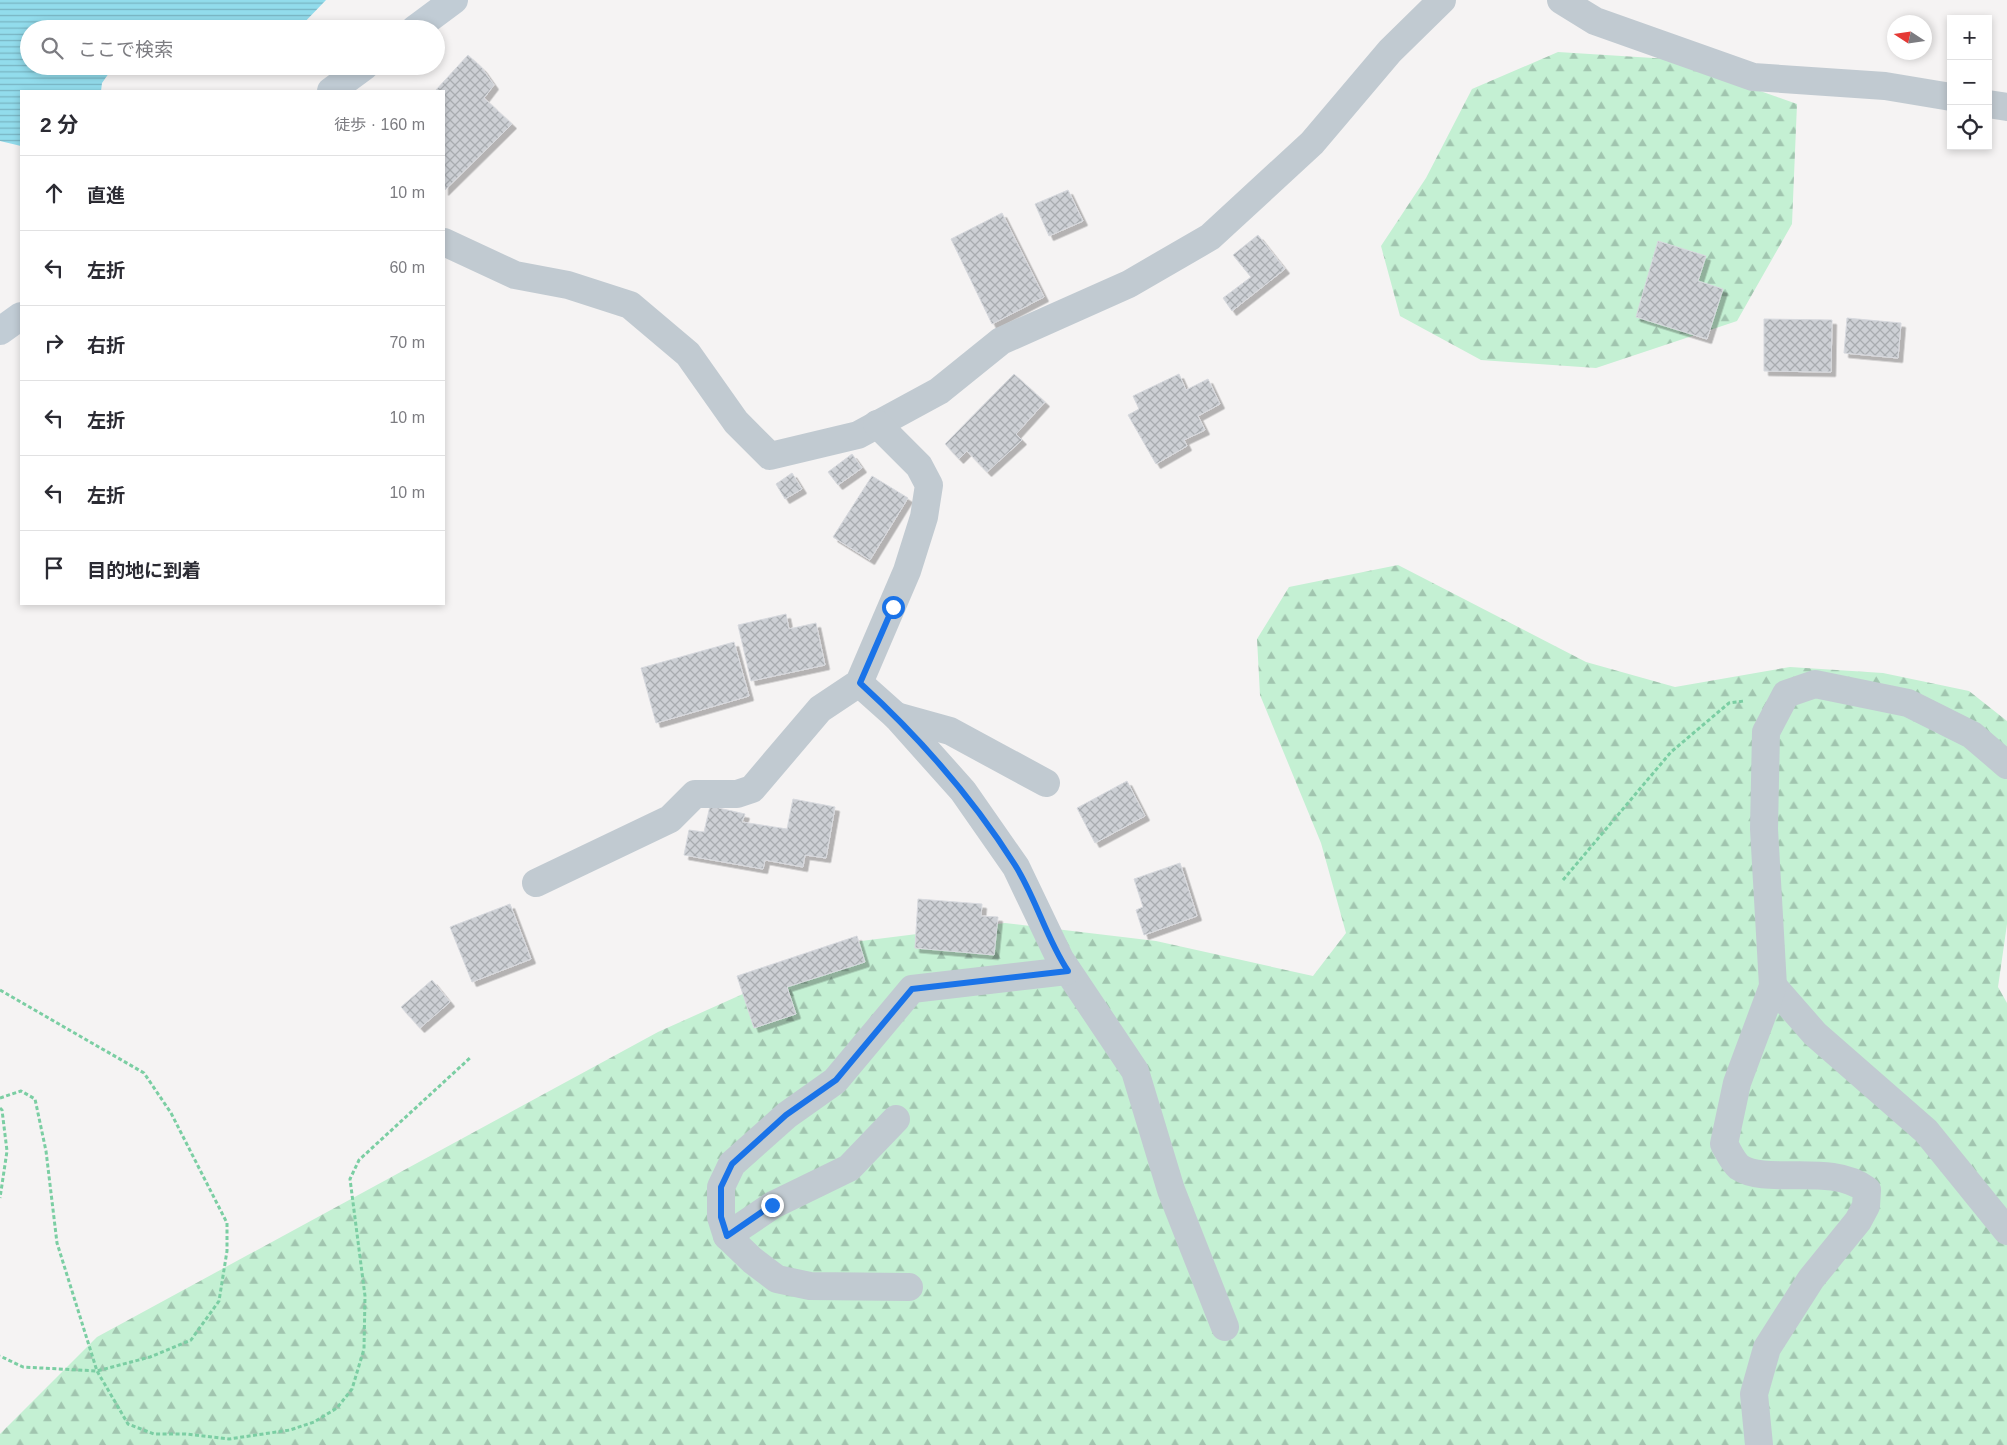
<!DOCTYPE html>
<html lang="ja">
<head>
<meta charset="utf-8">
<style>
	body { margin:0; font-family:Arial,"Noto Sans JP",sans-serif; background:#f7f7f7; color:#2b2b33 }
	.controls { position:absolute; right:15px; top:15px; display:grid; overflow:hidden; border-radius:0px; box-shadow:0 2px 8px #0003 }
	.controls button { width:45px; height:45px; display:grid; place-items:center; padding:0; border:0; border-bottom:1px solid #e1e1e2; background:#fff; color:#2b2b33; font:25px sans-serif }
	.compass { position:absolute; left:1887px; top:15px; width:45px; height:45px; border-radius:50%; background:#fff; box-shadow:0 2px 8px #0003; rotate:282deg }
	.stop { position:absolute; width:15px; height:15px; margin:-11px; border:4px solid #1a73e8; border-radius:50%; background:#fff }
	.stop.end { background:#1a73e8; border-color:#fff; box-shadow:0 1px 5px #0008 }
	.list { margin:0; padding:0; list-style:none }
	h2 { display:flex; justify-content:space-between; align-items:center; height:65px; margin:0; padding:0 20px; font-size:21px }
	h2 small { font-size:16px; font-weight:400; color:#7c7c81 }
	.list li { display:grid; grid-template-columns:32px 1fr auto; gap:15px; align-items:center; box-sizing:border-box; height:75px; padding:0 20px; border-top:1px solid #e1e1e2 }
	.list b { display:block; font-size:19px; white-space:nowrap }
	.list em { font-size:16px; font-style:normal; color:#7c7c81 }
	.icon { flex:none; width:28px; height:28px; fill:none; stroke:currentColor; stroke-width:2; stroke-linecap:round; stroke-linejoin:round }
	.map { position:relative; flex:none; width:2007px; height:1445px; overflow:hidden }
	.search { position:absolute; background:#fff; box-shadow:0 2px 8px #0003; left:20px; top:20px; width:425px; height:55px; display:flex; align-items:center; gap:12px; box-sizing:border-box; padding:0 18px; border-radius:28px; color:#7c7c81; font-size:19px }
	.panel { position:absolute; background:#fff; box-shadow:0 2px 8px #0003; left:20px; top:90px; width:425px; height:515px; border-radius:0px }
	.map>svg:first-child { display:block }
	.forest { fill:url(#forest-firs) }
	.water { fill:url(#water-rules) }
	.building { fill:url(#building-cross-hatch); stroke:#d7d9de; filter:url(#shadow) }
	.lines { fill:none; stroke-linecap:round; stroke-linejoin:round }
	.path { stroke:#7bcea3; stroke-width:3; stroke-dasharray:4 2.5; stroke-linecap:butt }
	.street { stroke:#c1cad1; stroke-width:28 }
	.secondary { stroke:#c1ccd5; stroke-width:28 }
	.route { stroke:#1a73e8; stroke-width:6 }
</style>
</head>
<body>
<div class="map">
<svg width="2007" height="1445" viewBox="0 0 2007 1445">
	<defs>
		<pattern id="forest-firs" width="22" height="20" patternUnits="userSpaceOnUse" patternTransform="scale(1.25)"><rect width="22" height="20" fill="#c4f0d3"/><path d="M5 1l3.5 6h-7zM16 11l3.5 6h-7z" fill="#a1c5af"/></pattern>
		<pattern id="water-rules" width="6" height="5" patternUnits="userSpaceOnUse" patternTransform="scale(1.25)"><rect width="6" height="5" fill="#92dcec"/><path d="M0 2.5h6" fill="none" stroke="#79b5c3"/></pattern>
		<pattern id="building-cross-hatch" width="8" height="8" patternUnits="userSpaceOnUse" patternTransform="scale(1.25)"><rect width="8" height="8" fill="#cdd0d5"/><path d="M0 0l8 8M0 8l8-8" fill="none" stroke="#a8acb0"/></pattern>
		<filter id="shadow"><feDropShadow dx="4.5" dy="4.5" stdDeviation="0" flood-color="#0004"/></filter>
	</defs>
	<rect width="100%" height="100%" fill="#f5f3f3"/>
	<g class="forest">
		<path d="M1558,52l111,7 128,45 -5,120 -55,97 -141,47 -115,-8 -81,-44 -19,-70 45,-68 46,-89z"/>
		<path d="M1398,565l188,97 89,25 115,-20 93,6 86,18 38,30v203l-9,63 9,16v442h-2007v-11l97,-97 561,-305 203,-91 144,-18 151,18 157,35 33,-43 -25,-90 -61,-148 -3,-56 32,-52z"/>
	</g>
	<path class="water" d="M0,0h326l-28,29h-269v37h85l-12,17 -1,8h-80v55l-21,-5z"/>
	<g class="building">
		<path d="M468,55l14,13 12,17 -10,13 28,26 -68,67v-100h-9z"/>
		<path d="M1068,190l15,31 -34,15 -14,-32z"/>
		<path d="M1002,213l42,84 -52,27 -41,-85z"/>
		<path d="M1258,235l27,34 -53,42 -9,-13 28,-21 -18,-22z"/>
		<path d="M1658,241l48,15 -8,25 25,8 -16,50 -71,-22z"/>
		<path d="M1847,318l54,5 -3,35 -54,-5z"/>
		<path d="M1764,319l68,1 -1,52 -67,-1z"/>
		<path d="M1014,374l31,28 -29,32 6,6 -35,32 -20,-21 -8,8 -14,-15z"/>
		<path d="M1179,374l7,16 22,-11 12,25 -22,12 7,14 -21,10 3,6 -31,18 -28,-49 11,-6 -6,-13z"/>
		<path d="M852,454l10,14 -24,17 -10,-13z"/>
		<path d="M792,473l10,16 -17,10 -9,-15z"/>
		<path d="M872,476l36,22 -38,62 -37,-23z"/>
		<path d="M786,614l3,15 27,-6 9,42 -74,16 -13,-56z"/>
		<path d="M734,642l15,54 -93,27 -15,-55z"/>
		<path d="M1127,781l18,35 -50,27 -18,-35z"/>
		<path d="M793,799l42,8 -9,51 -21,-3 -2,12 -38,-7 -2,9 -79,-14 5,-25 15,2 6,-26 35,8 -3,8 45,7z"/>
		<path d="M1180,863l17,53 -53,19 -8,-25 7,-3 -9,-28z"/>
		<path d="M918,899l64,5 -1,12 17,1 -4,38 -79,-7z"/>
		<path d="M510,904l21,55 -59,23 -22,-55z"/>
		<path d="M857,936l8,26 -78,25 9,27 -42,14 -17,-52z"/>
		<path d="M432,980l18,22 -30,26 -19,-21z"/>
	</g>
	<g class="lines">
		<g class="path">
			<path d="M1563,880l108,-128 58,-49 15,-2"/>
			<path d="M0,990l144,83 27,40 56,110v28l-8,50 -28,39 -41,17 -53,14 -74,-4 -23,-11"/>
			<path d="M0,1098l21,-7 14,8 11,52 11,92 40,128 31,53 26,10h32l43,5 61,-9 24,-8 23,-14 15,-19 12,-40 1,-53 -15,-117 9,-19 112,-103"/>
			<path d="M0,1108l2,2 5,41 -7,47"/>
		</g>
		<g class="street">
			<path d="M1561,0l34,21 158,56 132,9 66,11"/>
			<path d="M1988,104l19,3"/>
			<path d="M444,242l71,33 53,10 62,20 58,49 48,68 34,34 88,-21 81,-44 62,-50 128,-57 81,-47 102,-94 78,-92 52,-51"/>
			<path d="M859,683l37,33 67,75 53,76 44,92 75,112 36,119 54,137"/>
			<path d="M896,716l54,15 96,52"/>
			<path d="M536,883l134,-64 25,-25h42l15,-5 68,-80 39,-26 48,-112 17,-54 5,-32 -10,-19 -42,-42"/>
			<path d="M1773,986l42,48 111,97 81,100"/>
			<path d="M727,1236l46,-31 76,-37 47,-49"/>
			<path d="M909,1287l-99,-1 -33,-7 -25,-19 -25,-24 -6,-19v-30l11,-23 55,-49 48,-34 77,-92 155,-18"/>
			<path d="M1759,1445l-5,-51 13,-46 44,-69 47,-58 8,-15 1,-16c-36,-28 -100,-4 -128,-23 -6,-5 -11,-16 -15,-23l13,-61 36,-97 -9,-157 2,-97 20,-38 29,-10 93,19 64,32 35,30"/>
		</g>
		<g class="secondary">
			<path d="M415,29l39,-29"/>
			<path d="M331,91l34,-25"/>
			<path d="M0,331l21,-15"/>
		</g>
	</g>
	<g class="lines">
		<path class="route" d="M772,1205l-45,31 -6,-19v-30l11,-23 54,-49 50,-35 76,-91 156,-18c-22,-33 -32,-73 -53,-106 -43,-68 -96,-128 -155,-182l33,-76"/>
	</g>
</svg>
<div class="controls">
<button>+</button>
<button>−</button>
<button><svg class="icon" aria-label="locate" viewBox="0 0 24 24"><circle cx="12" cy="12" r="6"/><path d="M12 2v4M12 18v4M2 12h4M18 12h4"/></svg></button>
</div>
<svg class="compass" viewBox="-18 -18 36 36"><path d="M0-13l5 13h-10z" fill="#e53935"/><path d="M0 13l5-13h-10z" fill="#7c7c81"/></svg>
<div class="stop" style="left:893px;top:607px"></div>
<div class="stop end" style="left:772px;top:1205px"></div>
<div class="search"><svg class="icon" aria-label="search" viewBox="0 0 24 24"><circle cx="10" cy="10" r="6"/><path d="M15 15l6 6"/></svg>ここで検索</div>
<section class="panel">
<h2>2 分<small>徒歩 · 160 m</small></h2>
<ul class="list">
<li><svg class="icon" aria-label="ahead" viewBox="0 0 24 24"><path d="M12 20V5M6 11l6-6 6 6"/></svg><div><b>直進</b></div><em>10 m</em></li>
<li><svg class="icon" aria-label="left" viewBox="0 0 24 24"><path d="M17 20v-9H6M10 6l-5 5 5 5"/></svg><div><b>左折</b></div><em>60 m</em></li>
<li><svg class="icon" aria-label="right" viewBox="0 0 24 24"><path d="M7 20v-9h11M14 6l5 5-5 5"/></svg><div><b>右折</b></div><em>70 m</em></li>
<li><svg class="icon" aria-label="left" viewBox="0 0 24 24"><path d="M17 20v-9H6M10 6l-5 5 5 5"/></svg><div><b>左折</b></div><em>10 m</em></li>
<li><svg class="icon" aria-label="left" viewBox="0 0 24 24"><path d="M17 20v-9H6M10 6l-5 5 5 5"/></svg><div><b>左折</b></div><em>10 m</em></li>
<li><svg class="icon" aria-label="arrive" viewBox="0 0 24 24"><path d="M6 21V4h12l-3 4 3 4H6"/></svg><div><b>目的地に到着</b></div></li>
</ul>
</section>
</div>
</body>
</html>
